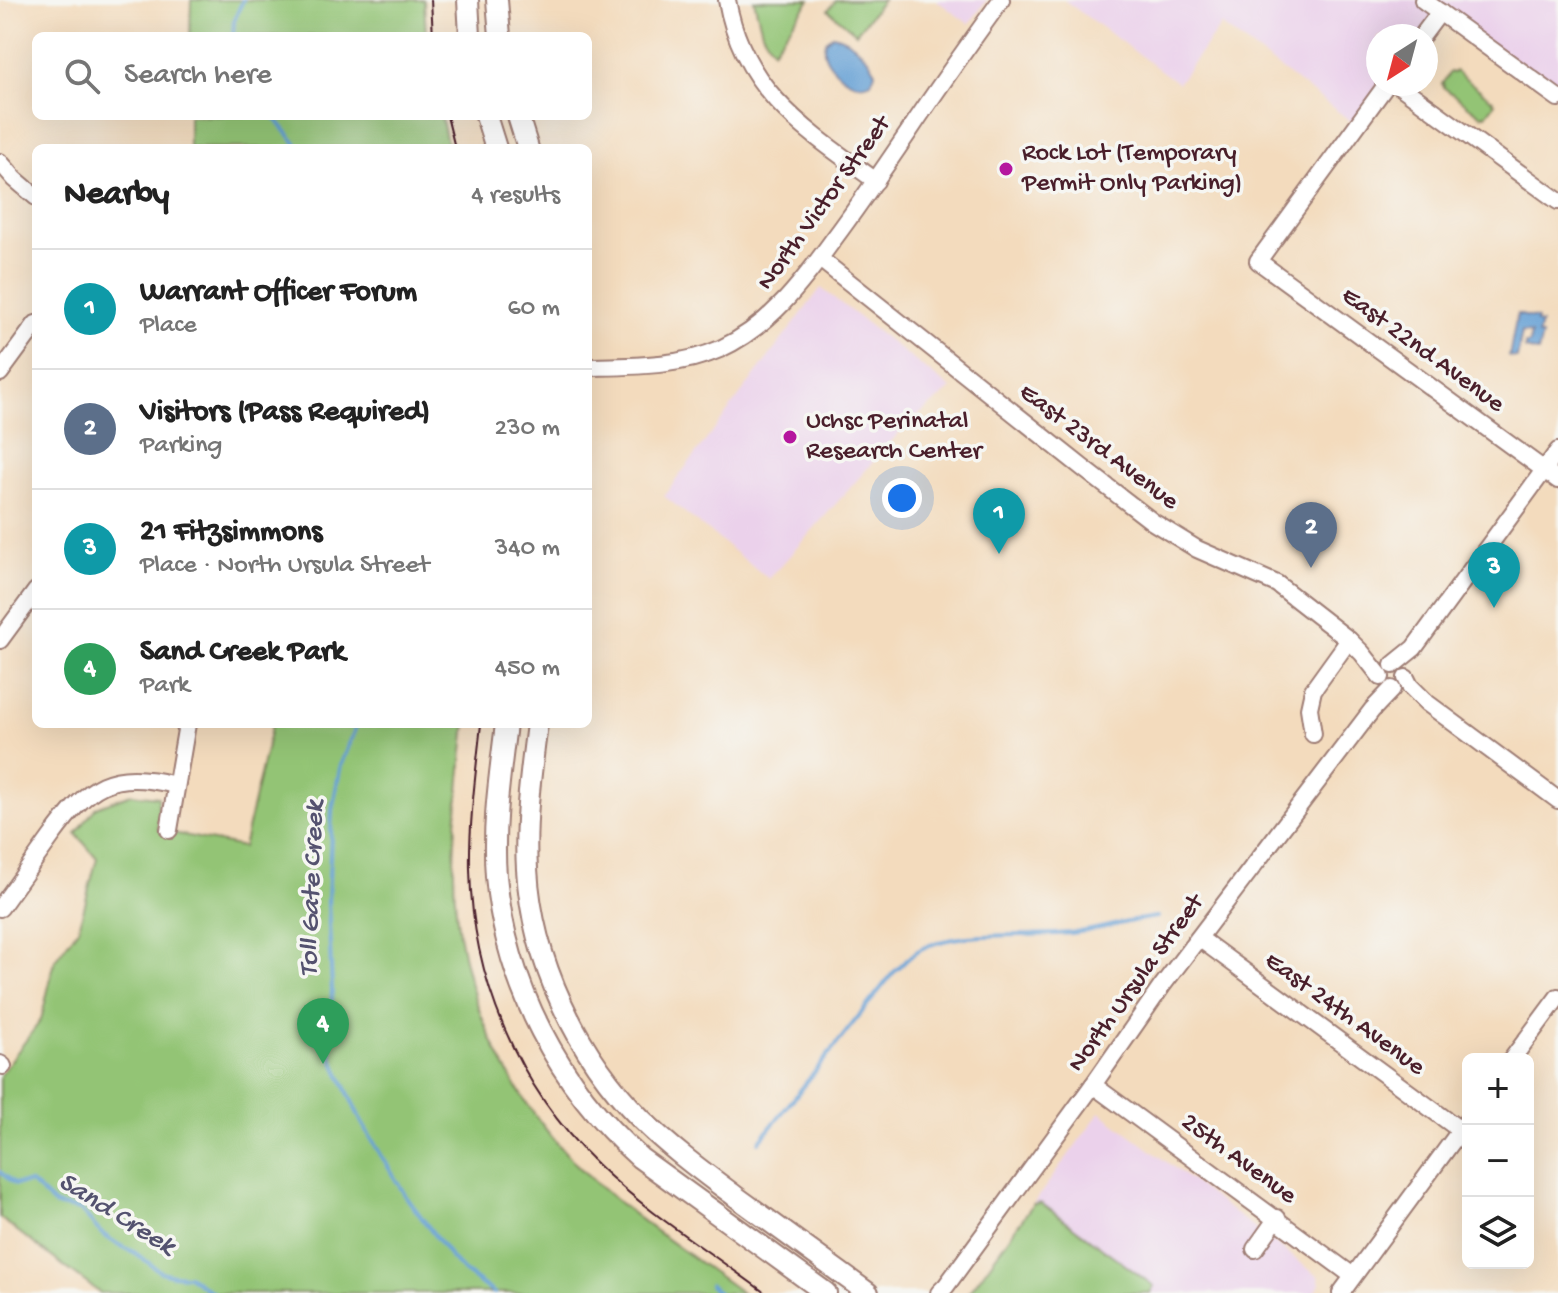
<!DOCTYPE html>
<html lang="en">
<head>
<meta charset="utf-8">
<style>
	body { margin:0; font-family:"Gochi Hand",sans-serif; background:#f6f6f6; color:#222 }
	.controls { position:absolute; right:24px; bottom:24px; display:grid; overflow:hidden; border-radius:12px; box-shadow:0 8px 32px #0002 }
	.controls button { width:72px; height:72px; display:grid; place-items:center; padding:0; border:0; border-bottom:2px solid #e0e0e0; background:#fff; color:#222; font:40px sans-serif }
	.compass { position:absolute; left:1366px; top:24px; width:72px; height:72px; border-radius:50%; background:#fff; box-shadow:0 8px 32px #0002; rotate:216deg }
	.you { position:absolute; left:902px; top:498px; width:28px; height:28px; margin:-20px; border:6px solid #fff; border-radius:50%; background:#1a73e8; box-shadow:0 0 0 12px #1a73e833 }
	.badge { display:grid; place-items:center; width:52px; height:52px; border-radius:50%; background:#db2777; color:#fff; font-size:26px; font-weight:700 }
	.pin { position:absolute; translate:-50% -66px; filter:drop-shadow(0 2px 4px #0008) }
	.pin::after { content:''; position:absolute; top:42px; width:28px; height:24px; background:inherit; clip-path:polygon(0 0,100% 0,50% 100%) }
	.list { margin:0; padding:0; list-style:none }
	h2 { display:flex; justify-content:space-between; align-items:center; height:104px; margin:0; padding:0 32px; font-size:34px }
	h2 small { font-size:26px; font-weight:400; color:#767676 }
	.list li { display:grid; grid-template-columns:52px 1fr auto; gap:24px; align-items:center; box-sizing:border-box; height:120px; padding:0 32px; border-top:2px solid #e0e0e0 }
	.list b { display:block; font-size:30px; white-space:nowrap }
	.list p { margin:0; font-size:26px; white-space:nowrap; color:#767676 }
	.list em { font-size:26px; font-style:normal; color:#767676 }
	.icon { flex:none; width:44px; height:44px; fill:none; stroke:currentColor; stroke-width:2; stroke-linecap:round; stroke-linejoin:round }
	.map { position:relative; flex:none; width:1558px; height:1293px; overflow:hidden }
	.search { position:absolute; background:#fff; box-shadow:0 8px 32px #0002; left:32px; top:32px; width:560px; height:88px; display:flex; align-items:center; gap:20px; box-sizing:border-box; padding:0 28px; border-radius:12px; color:#767676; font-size:30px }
	.panel { position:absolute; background:#fff; box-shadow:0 8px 32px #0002; left:32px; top:144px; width:560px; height:584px; border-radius:12px }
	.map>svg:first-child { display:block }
	.built { fill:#ebd1eb }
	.green { fill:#93c474; stroke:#6e7250; stroke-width:2 }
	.water { fill:#639fd4; stroke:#565f80; stroke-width:2 }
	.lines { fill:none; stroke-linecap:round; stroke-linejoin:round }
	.stream { stroke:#639fd4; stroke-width:4 }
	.minor-casing { stroke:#9e7d74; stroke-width:20 }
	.major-casing { stroke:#9e7d74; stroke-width:24 }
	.minor { stroke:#fff; stroke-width:16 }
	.major { stroke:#fff; stroke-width:20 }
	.tram { stroke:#4a1f2b; stroke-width:2 }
	.poi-dot { fill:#b5179e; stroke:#f6f6f2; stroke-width:3 }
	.labels { text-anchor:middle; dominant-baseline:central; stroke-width:7; stroke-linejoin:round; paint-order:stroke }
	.poi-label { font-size:26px; fill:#4a1f2b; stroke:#f6f6f2; text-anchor:start }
	.street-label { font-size:26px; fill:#4a1f2b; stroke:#f6f6f2 }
	.water-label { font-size:28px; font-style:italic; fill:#54526f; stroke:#f6f6f2 }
</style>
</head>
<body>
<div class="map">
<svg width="1558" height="1293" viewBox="0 0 1558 1293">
	<rect width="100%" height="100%" fill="#f6f6f2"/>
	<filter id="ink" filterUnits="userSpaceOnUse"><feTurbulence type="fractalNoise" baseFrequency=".0125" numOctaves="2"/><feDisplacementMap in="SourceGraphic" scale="16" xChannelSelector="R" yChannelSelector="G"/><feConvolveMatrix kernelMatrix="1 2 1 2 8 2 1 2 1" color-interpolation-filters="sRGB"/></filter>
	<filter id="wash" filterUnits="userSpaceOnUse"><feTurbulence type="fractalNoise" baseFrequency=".006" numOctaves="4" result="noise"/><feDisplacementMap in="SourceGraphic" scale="32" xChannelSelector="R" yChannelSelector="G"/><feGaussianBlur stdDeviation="1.8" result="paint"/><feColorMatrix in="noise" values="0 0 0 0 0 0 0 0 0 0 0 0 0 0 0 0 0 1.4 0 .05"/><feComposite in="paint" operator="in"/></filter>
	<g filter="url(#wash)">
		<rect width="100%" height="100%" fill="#f3dbbd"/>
		<g class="built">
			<path d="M936,0h51l-18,24z"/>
			<path d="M1064,0h494v98l-112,-81 -20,26v-7h-48v48l-15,46 -142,-105 -43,58z"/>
			<path d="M821,288l130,101 -46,37 -136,153 -105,-83z"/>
			<path d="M1100,1112l218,164 2,8 -5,9h-347z"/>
		</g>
		<g class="green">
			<path d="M191,0h233l2,36h-236z"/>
			<path d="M754,0h56l-37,50 -11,-18z"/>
			<path d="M836,0h47l-27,33 -28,-23z"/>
			<path d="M1455,71l38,29 -1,1 3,2 -9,12 -3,-1 -1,2 -39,-29 1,-2 -2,-1 8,-12 3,1z"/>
			<path d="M189,116h252l7,32h-259z"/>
			<path d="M272,724h194c-5,46 -11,93 -12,140 -2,120 53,239 142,319 45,40 97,74 146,110h-642l-100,-75v-143l41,-55 14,-60 24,-33 18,-69 -21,-24 20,-27 35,-13 27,3v33l85,17z"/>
			<path d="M1041,1203l113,83 -4,7h-181l64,-89z"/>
		</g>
		<g class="water">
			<path d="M833,35c17,4 36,20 42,37l-4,10c-5,2 -6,3 -12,2 -19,-3 -51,-36 -26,-49z"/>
			<path d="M1517,314l20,5 -1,4 5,1 -3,11 4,1 -4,16 -13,-3v-5h4l2,-10 -9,-2 -5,26 -8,-1z"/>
		</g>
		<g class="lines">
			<g class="stream">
				<path d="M233,36l1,-15 9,-21"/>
				<path d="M273,116l27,32"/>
				<path d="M357,724l-16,40 -9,46 -4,92 4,88 -2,58 3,12 29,63 43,72 47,64 11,12 31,22"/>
				<path d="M759,1142l134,-169c9,-8 18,-19 28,-24 41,-21 111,-10 158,-17 26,-4 51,-12 78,-15"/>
				<path d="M0,1172l15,12 16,-1 24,22 25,5 21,23 16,11 17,8 27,20 12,3 15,1 25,17"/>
				<path d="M710,1285l8,8"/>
			</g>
		</g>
	</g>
	<g filter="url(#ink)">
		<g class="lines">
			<defs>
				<g id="minor">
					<path d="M727,0c16,91 80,131 149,181"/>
					<path d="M1423,0l135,98"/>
					<path d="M1422,36l18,-24"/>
					<path d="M1387,84l-129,177 300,219"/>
					<path d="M1397,84l161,117"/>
					<path d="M0,162l15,17 21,18"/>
					<path d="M820,259l263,209 70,54 44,27 80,35 72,56 13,13 19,24"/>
					<path d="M588,367c44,-1 92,0 132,-18 50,-23 82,-66 113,-109 27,-36 52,-73 77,-110 29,-44 60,-87 91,-130"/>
					<path d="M0,373l36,-49"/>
					<path d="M0,640l36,-49"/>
					<path d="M1393,665l21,-17 144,-197"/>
					<path d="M1406,678l4,8 17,17 131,97"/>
					<path d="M1313,734l-4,-26 4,-18 36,-50"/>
					<path d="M169,830l18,-106"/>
					<path d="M0,908c17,-24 34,-47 51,-71 39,-53 58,-68 125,-52"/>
					<path d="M1199,938l261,192"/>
					<path d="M1512,1059l46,-62"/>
					<path d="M0,1064l3,2"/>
					<path d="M1093,1085l260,191"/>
					<path d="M1255,1249l22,-31"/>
					<path d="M939,1293l7,-7 147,-201 69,-99 210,-276 20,-21"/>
					<path d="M1341,1293l127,-173"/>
				</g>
				<g id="major">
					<path d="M468,0l2,36"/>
					<path d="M497,0l3,36"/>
					<path d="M486,116l10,32"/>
					<path d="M518,116l10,32"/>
					<path d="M506,724c-6,50 -14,101 -10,152 10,109 62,209 144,282l186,135"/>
					<path d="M537,724c-6,48 -13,97 -10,145 5,92 50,185 114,250 29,29 62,53 94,77 44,32 89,65 133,97"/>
				</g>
			</defs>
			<use href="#minor" class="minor-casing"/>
			<use href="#major" class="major-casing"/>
			<use href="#minor" class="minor"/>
			<use href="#major" class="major"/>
			<g class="tram">
				<path d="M431,0l2,36"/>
				<path d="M447,116l8,32"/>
				<path d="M481,724c-5,48 -12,97 -11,145 2,110 48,218 127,295 50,49 112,87 168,129"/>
			</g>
		</g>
	</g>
	<g class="poi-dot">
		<circle cx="1006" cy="169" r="8"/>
		<circle cx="790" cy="437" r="8"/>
	</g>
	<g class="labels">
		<g class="poi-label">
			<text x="1022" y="154">Rock Lot (Temporary<tspan x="1022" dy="30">Permit Only Parking)</tspan></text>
			<text x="806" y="422">Uchsc Perinatal<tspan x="806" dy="30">Research Center</tspan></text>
		</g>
		<g class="street-label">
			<text transform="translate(825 204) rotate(-54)">North Victor Street</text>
			<text transform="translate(1422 351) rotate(36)">East 22nd Avenue</text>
			<text transform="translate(1098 448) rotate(37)">East 23rd Avenue</text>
			<text transform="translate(1137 984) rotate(-54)">North Ursula Street</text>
			<text transform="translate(1344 1015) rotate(36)">East 24th Avenue</text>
			<text transform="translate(1238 1160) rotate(36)">25th Avenue</text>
		</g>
		<g class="water-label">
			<text transform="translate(313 889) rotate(-88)">Toll Gate Creek</text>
			<text transform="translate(116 1215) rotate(32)">Sand Creek</text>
		</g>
	</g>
</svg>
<div class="controls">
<button>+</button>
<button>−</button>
<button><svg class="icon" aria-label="layers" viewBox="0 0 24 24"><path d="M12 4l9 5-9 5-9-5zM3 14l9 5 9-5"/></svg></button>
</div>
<svg class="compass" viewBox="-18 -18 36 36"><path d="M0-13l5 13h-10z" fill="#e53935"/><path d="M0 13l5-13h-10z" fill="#767676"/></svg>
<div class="you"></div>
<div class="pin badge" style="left:999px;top:554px;background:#0f9aa8">1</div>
<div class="pin badge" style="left:1311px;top:568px;background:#5c6f8a">2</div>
<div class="pin badge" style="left:1494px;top:608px;background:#0f9aa8">3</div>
<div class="pin badge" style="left:323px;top:1064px;background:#2e9e5b">4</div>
<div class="search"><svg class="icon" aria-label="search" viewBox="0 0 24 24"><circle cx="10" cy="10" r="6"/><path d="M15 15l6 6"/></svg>Search here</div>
<section class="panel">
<h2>Nearby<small>4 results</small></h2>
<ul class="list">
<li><span class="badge" style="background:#0f9aa8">1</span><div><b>Warrant Officer Forum</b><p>Place</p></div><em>60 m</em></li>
<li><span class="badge" style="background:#5c6f8a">2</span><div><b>Visitors (Pass Required)</b><p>Parking</p></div><em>230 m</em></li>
<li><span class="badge" style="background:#0f9aa8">3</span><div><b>21 Fitzsimmons</b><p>Place · North Ursula Street</p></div><em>340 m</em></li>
<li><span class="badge" style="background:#2e9e5b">4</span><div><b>Sand Creek Park</b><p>Park</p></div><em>450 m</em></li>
</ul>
</section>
</div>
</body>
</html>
